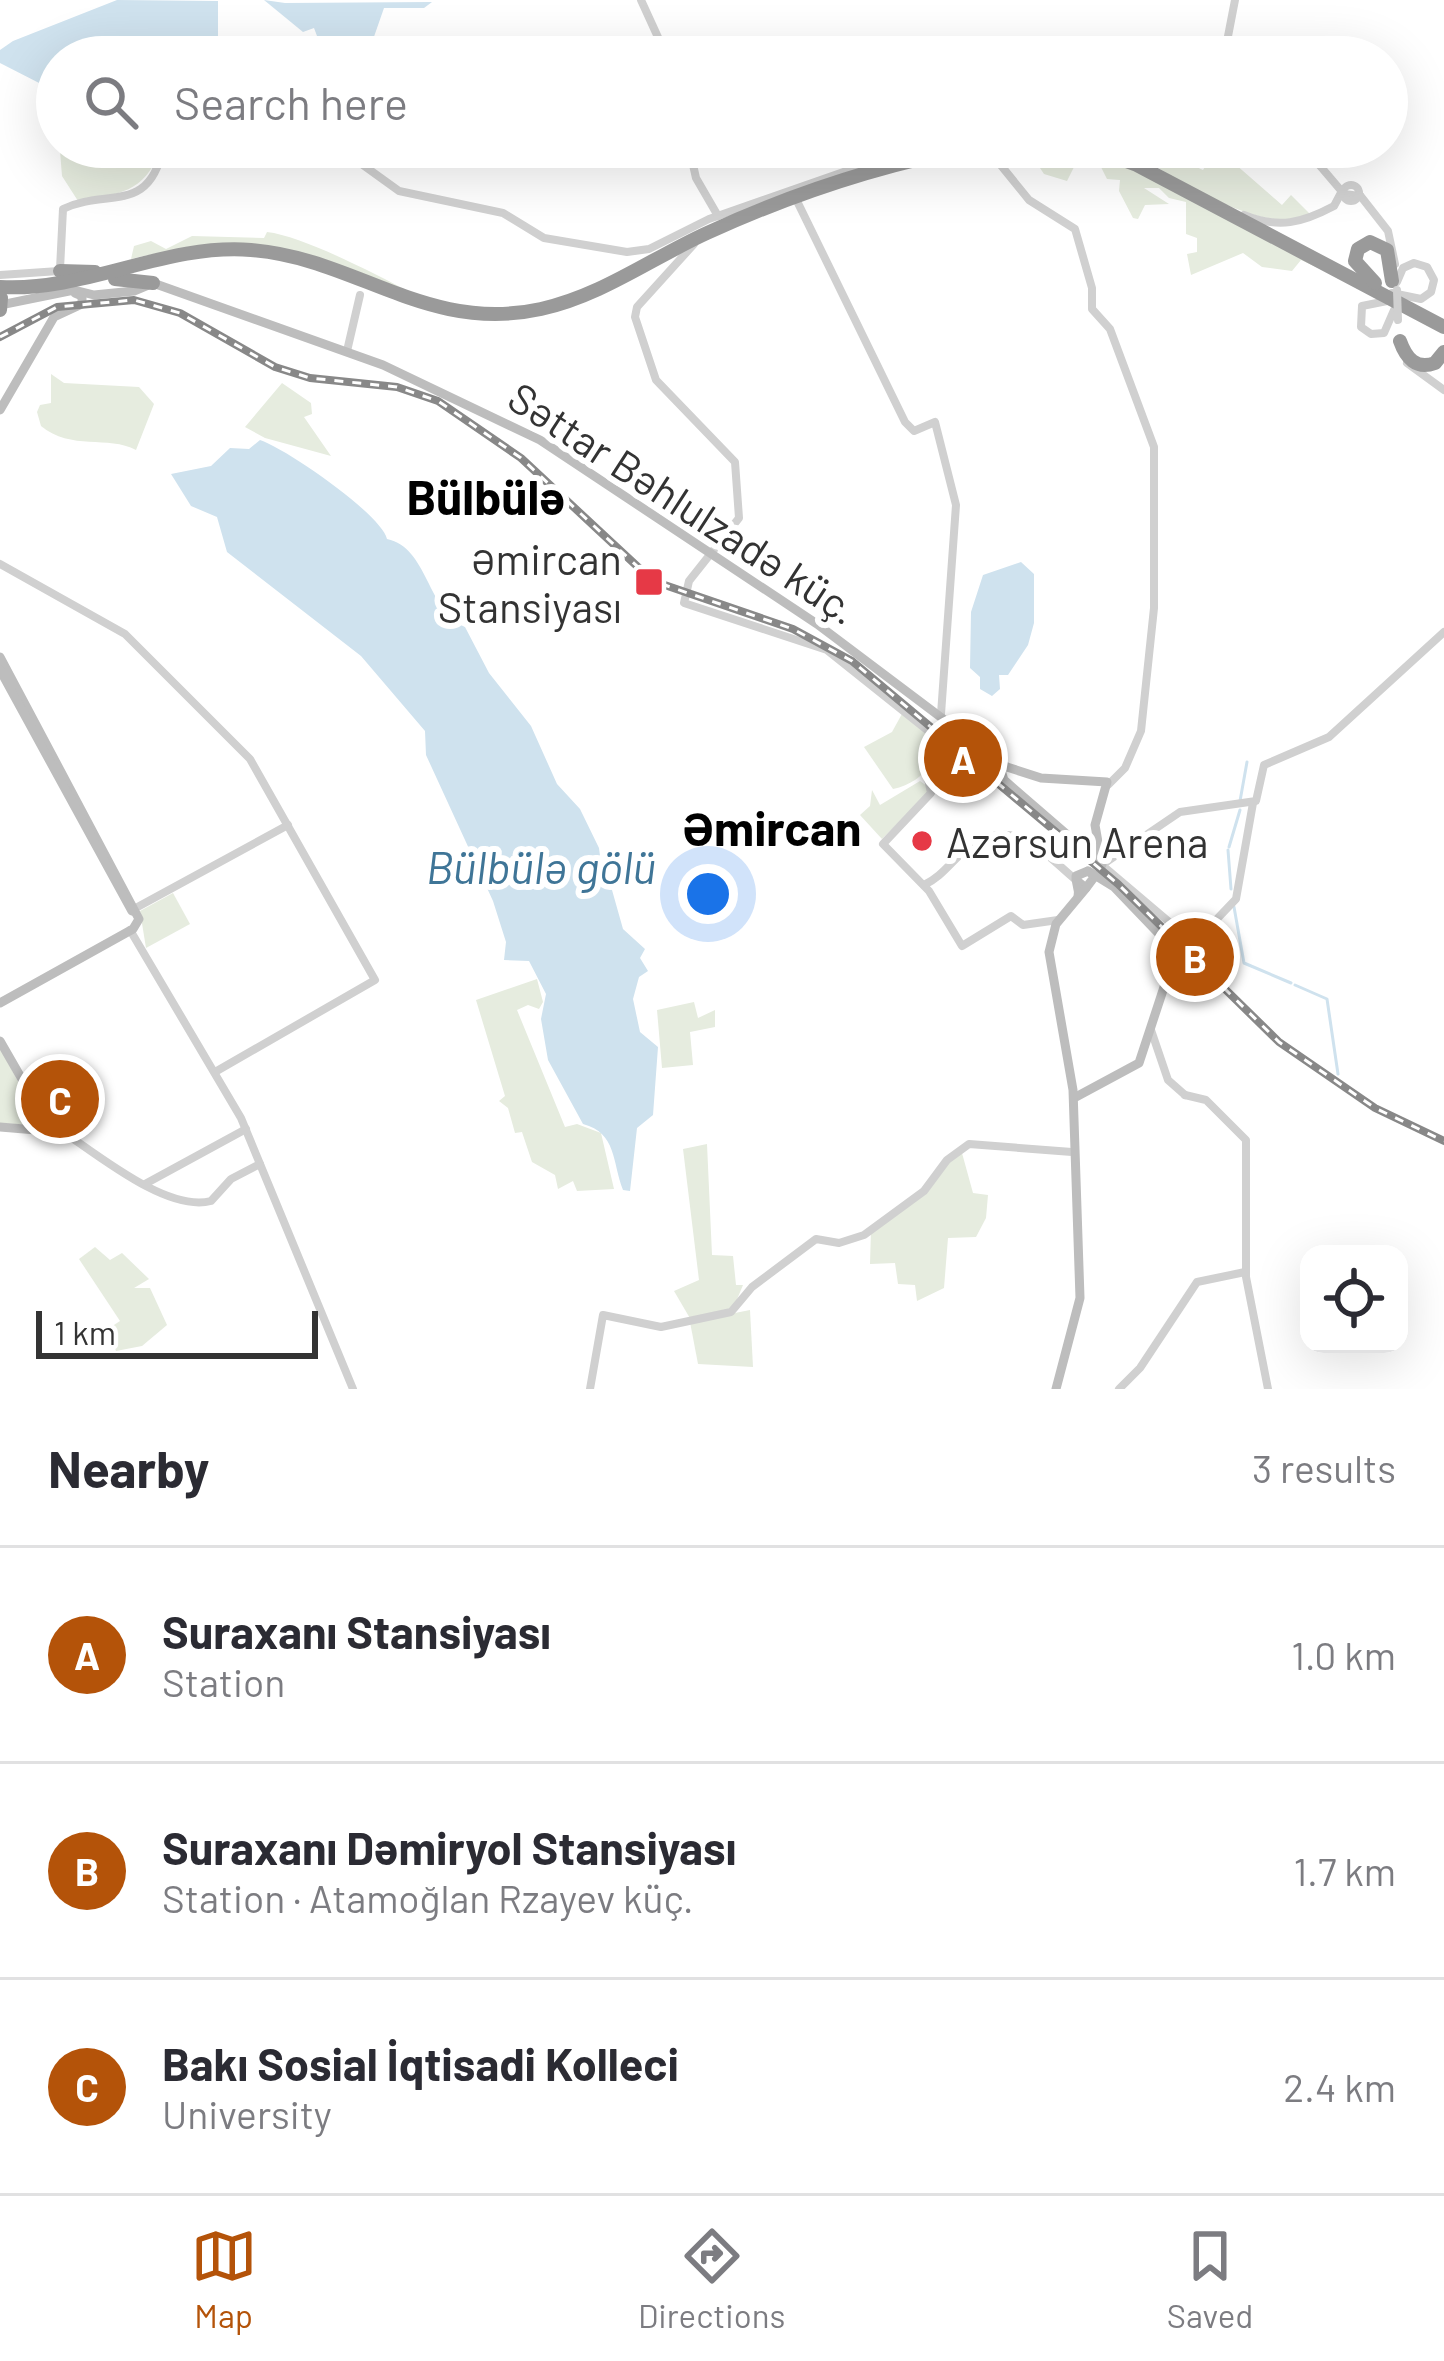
<!DOCTYPE html>
<html lang="en">
<head>
<meta charset="utf-8">
<style>
	body { margin:0; font-family:Barlow,sans-serif; background:#f2f2f3; color:#2b2b33 }
	.controls { position:absolute; right:36px; bottom:36px; display:grid; overflow:hidden; border-radius:24px; box-shadow:0 12px 48px #0002 }
	.controls button { width:108px; height:108px; display:grid; place-items:center; padding:0; border:0; border-bottom:3px solid #e1e1e2; background:#fff; color:#2b2b33; font:60px sans-serif }
	.scale { position:absolute; left:36px; bottom:30px; width:282px; box-sizing:border-box; padding-left:12px; border:6px solid #333; border-top:0; font-size:33px; line-height:42px; white-space:nowrap; color:#333; -webkit-text-stroke:9px #fff; paint-order:stroke }
	.you { position:absolute; left:708px; top:894px; width:42px; height:42px; margin:-30px; border:9px solid #fff; border-radius:50%; background:#1a73e8; box-shadow:0 0 0 18px #1a73e833 }
	.badge { display:grid; place-items:center; width:78px; height:78px; border-radius:50%; background:#b45309; color:#fff; font-size:39px; font-weight:700 }
	.pin { position:absolute; translate:-50% -50%; border:6px solid #fff; box-shadow:0 3px 12px #0006 }
	.list { margin:0; padding:0; list-style:none }
	h2 { display:flex; justify-content:space-between; align-items:center; height:156px; margin:0; padding:0 48px; font-size:51px }
	h2 small { font-size:39px; font-weight:400; color:#7c7c81 }
	.list li { display:grid; grid-template-columns:78px 1fr auto; gap:36px; align-items:center; box-sizing:border-box; height:216px; padding:0 48px; border-top:3px solid #e1e1e2 }
	.list b { display:block; font-size:45px; white-space:nowrap }
	.list p { margin:0; font-size:39px; white-space:nowrap; color:#7c7c81 }
	.list em { font-size:39px; font-style:normal; color:#7c7c81 }
	.icon { flex:none; width:66px; height:66px; fill:none; stroke:currentColor; stroke-width:2; stroke-linecap:round; stroke-linejoin:round }
	.map { position:relative; flex:none; width:1444px; height:1389px; overflow:hidden }
	.search { position:absolute; background:#fff; box-shadow:0 12px 48px #0002; left:36px; right:36px; top:36px; height:132px; display:flex; align-items:center; gap:30px; box-sizing:border-box; padding:0 42px; border-radius:66px; color:#7c7c81; font-size:45px }
	.sheet { height:804px; background:#fff }
	nav { display:flex; justify-content:space-around; align-items:center; box-sizing:border-box; height:168px; border-top:3px solid #e1e1e2; background:#fff; font-size:33px; color:#7c7c81 }
	nav a { display:grid; justify-items:center; gap:6px }
	nav .on { color:#b45309 }
	.map>svg:first-child { display:block }
	.green { fill:#e6ecdf }
	.water { fill:#cfe2ee }
	.lines { fill:none; stroke-linecap:round; stroke-linejoin:round }
	.stream { stroke:#cfe2ee; stroke-width:3 }
	.tertiary { stroke:#d0d0d0; stroke-width:8 }
	.secondary { stroke:#bdbdbd; stroke-width:9 }
	.motorway { stroke:#9a9a9a; stroke-width:14 }
	.rail-casing { stroke:#888; stroke-width:8 }
	.rail { stroke:#fff; stroke-width:3; stroke-dasharray:9; stroke-linecap:butt }
	.tertiary-bridge { stroke:#d0d0d0; stroke-width:8 }
	.poi-dot { fill:#e63946; stroke:#fff; stroke-width:4.5 }
	.labels { text-anchor:middle; dominant-baseline:central; stroke-width:12; stroke-linejoin:round; paint-order:stroke }
	.street-label { font-size:42px; fill:#333; stroke:#fff }
	.poi-label { font-size:42px; fill:#333; stroke:#fff; text-anchor:end }
	.water-label { font-size:45px; font-style:italic; fill:#3f7597; stroke:#fff }
	.quarter-label { font-size:48px; font-weight:bold; fill:#000; stroke:#fff }
</style>
</head>
<body>
<div class="map">
<svg width="1444" height="1389" viewBox="0 0 1444 1389">
	<rect width="100%" height="100%" fill="#fff"/>
	<g class="green">
		<path d="M138,147l4,9 18,-5c-16,42 -41,43 -82,50l-16,-25 -2,-25z"/>
		<path d="M1026,147c108,0 202,72 294,122l-19,-9 -9,11 -30,-4 -19,-14 -52,22 -4,-21 10,-2v-14l-11,-4v-32l-17,-4 -10,-10h-15l25,16 -24,1 -7,14 -5,-1 -14,-27 1,-11 -13,-1 -7,-14 -20,-10 -13,26 -23,-7z"/>
		<path d="M1123,147h29l-6,7 16,-3 41,19 8,-13h16l55,48 9,-10 20,20c-52,23 -142,-42 -188,-68z"/>
		<path d="M267,232c36,4 108,42 145,61 -115,-43 -157,-64 -281,-34l3,-13 17,-5 15,8 26,-13 72,2z"/>
		<path d="M51,374l13,9 75,4 15,17 -18,46c-28,-15 -65,1 -95,-24l-4,-14 3,-7 11,-2z"/>
		<path d="M282,383l29,20 1,11 -8,3 27,39 -66,-18 -20,-11z"/>
		<path d="M903,712l29,22 -6,4 3,5 7,-3c1,25 -18,44 -43,49l-29,-42 28,-15z"/>
		<path d="M920,781l11,8 -49,50 -22,-24 10,-9 2,-16 8,15z"/>
		<path d="M173,893l17,31 -44,24 -6,-37z"/>
		<path d="M537,979l6,23 -4,7 -11,-4 -11,5 48,117 12,-3 24,9 13,56 -37,2 -4,-10 -15,8 -3,-14 -23,-13 -10,-30 -7,1 -7,-25 -9,-7 6,-5 -29,-96z"/>
		<path d="M694,1002l4,16 17,-8v17l-25,5 3,33 -31,3 -5,-58z"/>
		<path d="M0,1048l34,63 -3,14 -31,-2z"/>
		<path d="M707,1144l5,111 21,1 3,29h7l-10,24 -42,11 -17,-29 25,-11 -16,-131z"/>
		<path d="M962,1153l11,40 15,2 -2,23 -10,19 -28,1 -4,50 -27,13 -2,-16 -17,-1 -3,-21 -25,1 1,-35 56,-38 18,-27z"/>
		<path d="M95,1247l15,13 12,-7 27,26 -15,9h16l17,37 -25,21 -26,5 -8,-22 12,-8 -41,-62z"/>
		<path d="M750,1310l3,57 -55,-3 -8,-42z"/>
	</g>
	<g class="water">
		<path d="M117,0l101,1v56h-161v14l-9,2 -5,12 -43,-22v-13l13,-9z"/>
		<path d="M264,0l21,3 147,-1 -8,6h-40l-15,43 -44,6 -11,-29 -11,4z"/>
		<path d="M260,440c27,9 122,75 127,99 41,8 40,72 78,88l24,46 42,53 26,58 23,25 19,39 4,31 9,11 11,39 22,20 -5,9 8,13 -9,6 -6,22 7,33 18,15 -5,68 -16,13 -7,63 -7,-1c-11,-28 -6,-57 -40,-66l-35,-64 -7,-41 5,-25 -17,-33 -25,-1 2,-18 -13,-41 -67,-146 -1,-24 -64,-75 -134,-104 -10,-35 -26,-11 -20,-32 40,-8 19,-18 19,1z"/>
		<path d="M1021,562l13,12v49l-6,22 -20,30h-9l1,14 -8,7 -12,-7v-12l-10,-9 1,-56 12,-37z"/>
	</g>
	<g class="lines">
		<g class="stream">
			<path d="M1240,801l7,-39"/>
			<path d="M1229,847l11,-37"/>
			<path d="M1228,850l3,39"/>
			<path d="M1234,907l10,56 47,20"/>
			<path d="M1295,985l32,14 11,75"/>
		</g>
		<g class="tertiary">
			<path d="M641,0l26,57"/>
			<path d="M1162,57l23,-5 28,5"/>
			<path d="M1224,57l11,-57"/>
			<path d="M338,147l61,44 104,22 41,25 83,14 22,-3 60,-30 206,-72"/>
			<path d="M689,147l7,31 22,38"/>
			<path d="M986,147l43,53 46,29 17,59v21l18,20 44,118v161l-13,123 -16,37 -17,17"/>
			<path d="M1304,147l40,47 16,2"/>
			<circle cx="1351" cy="193" r="8"/>
			<path d="M1359,194l29,37 7,33"/>
			<path d="M796,199l109,223 9,9 21,-9 21,83 -15,209"/>
			<path d="M1244,215c35,14 58,8 90,-9l8,-15"/>
			<path d="M694,244l-57,63 -2,10 21,63 79,82 4,56 -50,63 -5,22 143,47 109,87 2,20 -11,17 4,19 -48,51 46,47 33,55 49,-30 12,9 35,-5"/>
			<path d="M60,269l3,-60c44,-21 87,6 100,-62"/>
			<path d="M0,275l59,-4"/>
			<path d="M1392,293l29,6 10,-7 3,-12 -7,-13 -13,-4 -11,5 -6,14"/>
			<path d="M1387,301l-25,5 -1,21 10,7 13,-1 10,-23"/>
			<path d="M347,351l13,-56"/>
			<path d="M1407,363l37,27"/>
			<path d="M0,564l125,70 125,125 125,221 -160,92"/>
			<path d="M1253,803l-17,96 -42,44 -92,-78 78,-53 76,-11 8,-36 65,-28 115,-105"/>
			<path d="M924,885c18,-8 29,-26 44,-37 48,-34 75,5 108,32"/>
			<path d="M132,910l156,-85"/>
			<path d="M130,930l111,188 112,271"/>
			<path d="M1151,1030l17,50 17,15"/>
			<path d="M1185,1095l21,5 40,40v137l22,112"/>
			<path d="M53,1125c38,24 112,88 158,76l20,-22 29,-15"/>
			<path d="M145,1184l101,-55"/>
			<path d="M590,1389l13,-74 58,12 70,-15 21,-25 64,-48 23,4 25,-8 60,-44 23,-31 22,-16 103,8"/>
			<path d="M1119,1389l21,-21 57,-86 48,-10"/>
		</g>
		<g class="secondary">
			<path d="M0,305l74,-15 20,5 40,-4 19,-8 230,82 157,75 277,184 190,143 34,11 66,4 -12,43 7,40"/>
			<path d="M0,410l54,-93 28,-13v-8l-7,-3"/>
			<path d="M0,657l139,262 -6,10 -133,74"/>
			<path d="M0,670l132,241"/>
			<path d="M999,764l5,16 97,84"/>
			<path d="M1076,880l10,8 9,-12 -7,-5 -12,5c-1,7 4,12 2,21"/>
			<path d="M0,1041l46,80"/>
			<path d="M1074,1098l65,-35 28,-85 15,-20 -68,-71 -26,-16"/>
			<path d="M0,1127l48,4 5,-5 -13,-6 2,11"/>
			<path d="M1056,1389l24,-91 -7,-208 -24,-138 7,-28 30,-36"/>
		</g>
		<g class="motorway">
			<path d="M1088,147l49,18 307,162"/>
			<path d="M60,271l35,1"/>
			<path d="M115,279l38,4"/>
			<path d="M1375,283l-20,-22 3,-12 12,-7 17,8 5,31"/>
			<path d="M0,287c87,5 165,-44 251,-37 105,8 176,84 290,59 60,-13 111,-51 166,-76 85,-39 176,-69 268,-86"/>
			<path d="M0,310l1,-12"/>
			<path d="M1400,341c6,17 16,29 35,22l9,-11"/>
		</g>
		<defs>
			<path id="rail" d="M0,337l57,-30 77,-7 46,13 95,54 35,11 87,9 41,14 83,57 132,123 140,48 59,32 266,223 161,158 96,66 69,33"/>
		</defs>
		<use href="#rail" class="rail-casing"/>
		<use href="#rail" class="rail"/>
		<path class="tertiary-bridge" d="M1397,290l1,30"/>
	</g>
	<g class="poi-dot">
		<rect x="634" y="567" width="30" height="30" rx="6"/>
		<circle cx="922" cy="841" r="12"/>
	</g>
	<g class="labels">
		<g class="street-label">
			<text transform="translate(684 502) rotate(33)">Səttar Bəhlulzadə küç.</text>
		</g>
		<g class="poi-label">
			<text x="622" y="558">Əmircan<tspan x="622" dy="48">Stansiyası</tspan></text>
			<text x="946" y="841" text-anchor="start">Azərsun Arena</text>
		</g>
		<g class="water-label">
			<text x="541" y="866">Bülbülə gölü</text>
		</g>
		<g class="quarter-label">
			<text x="486" y="496">Bülbülə</text>
			<text x="772" y="827">Əmircan</text>
		</g>
	</g>
</svg>
<div class="controls">
<button><svg class="icon" aria-label="locate" viewBox="0 0 24 24"><circle cx="12" cy="12" r="6"/><path d="M12 2v4M12 18v4M2 12h4M18 12h4"/></svg></button>
</div>
<div class="scale">1 km</div>
<div class="you"></div>
<div class="pin badge" style="left:963px;top:758px">A</div>
<div class="pin badge" style="left:1195px;top:957px">B</div>
<div class="pin badge" style="left:60px;top:1099px">C</div>
<div class="search"><svg class="icon" aria-label="search" viewBox="0 0 24 24"><circle cx="10" cy="10" r="6"/><path d="M15 15l6 6"/></svg>Search here</div>
</div>
<section class="sheet">
<h2>Nearby<small>3 results</small></h2>
<ul class="list">
<li><span class="badge">A</span><div><b>Suraxanı Stansiyası</b><p>Station</p></div><em>1.0 km</em></li>
<li><span class="badge">B</span><div><b>Suraxanı Dəmiryol Stansiyası</b><p>Station · Atamoğlan Rzayev küç.</p></div><em>1.7 km</em></li>
<li><span class="badge">C</span><div><b>Bakı Sosial İqtisadi Kolleci</b><p>University</p></div><em>2.4 km</em></li>
</ul>
</section>
<nav>
<a class="on"><svg class="icon" aria-label="map" viewBox="0 0 24 24"><path d="M3 6l6-2 6 2 6-2v14l-6 2-6-2-6 2zM9 4v14M15 6v14"/></svg>Map</a>
<a><svg class="icon" aria-label="directions" viewBox="0 0 24 24"><path d="M12 3l9 9-9 9-9-9zM9 14v-3h6M13 9l2 2-2 2"/></svg>Directions</a>
<a><svg class="icon" aria-label="saved" viewBox="0 0 24 24"><path d="M7 4h10v16l-5-4-5 4z"/></svg>Saved</a>
</nav>
</body>
</html>
